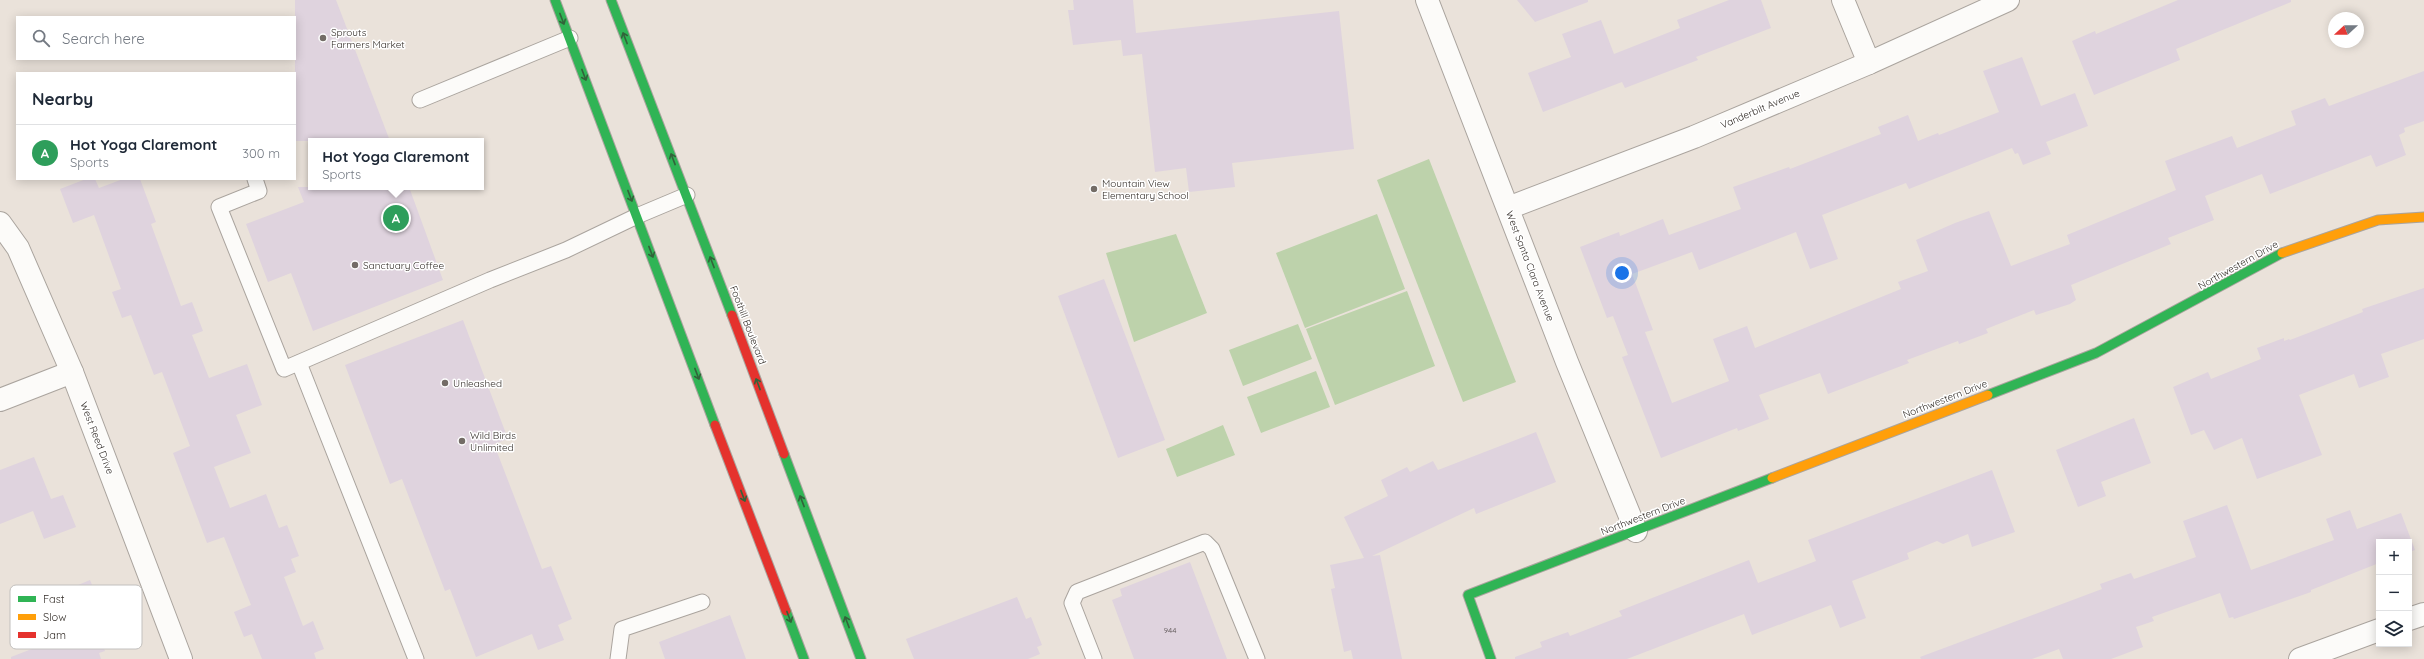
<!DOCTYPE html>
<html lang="en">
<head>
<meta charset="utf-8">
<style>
	body { margin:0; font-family:Quicksand,sans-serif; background:#f2f2f3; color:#1f2937 }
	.controls { position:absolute; right:12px; bottom:12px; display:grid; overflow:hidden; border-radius:0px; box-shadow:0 2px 10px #0003 }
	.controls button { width:36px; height:36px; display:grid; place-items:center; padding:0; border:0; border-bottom:1px solid #e0e1e3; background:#fff; color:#1f2937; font:20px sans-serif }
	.compass { position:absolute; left:2328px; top:12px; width:36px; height:36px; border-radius:50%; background:#fff; box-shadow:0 2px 10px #0003; rotate:249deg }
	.you { position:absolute; left:1622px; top:273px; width:14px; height:14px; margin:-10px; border:3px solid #fff; border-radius:50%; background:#1a73e8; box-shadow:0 0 0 6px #1a73e833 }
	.badge { display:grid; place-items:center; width:26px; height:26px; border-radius:50%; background:#736c66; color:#fff; font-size:13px; font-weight:700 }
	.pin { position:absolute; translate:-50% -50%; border:2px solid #fff; box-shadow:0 1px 4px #0006 }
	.popup { position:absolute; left:308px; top:138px; width:176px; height:52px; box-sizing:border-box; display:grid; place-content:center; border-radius:0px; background:#fff; filter:drop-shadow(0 1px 3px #0005); font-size:13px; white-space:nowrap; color:#747a83 }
	.popup b { font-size:15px; color:#1f2937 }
	.popup::after { content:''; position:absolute; left:50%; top:100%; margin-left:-8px; border:8px solid transparent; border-top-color:#fff }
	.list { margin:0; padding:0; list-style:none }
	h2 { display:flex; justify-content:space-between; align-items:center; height:52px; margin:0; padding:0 16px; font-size:17px }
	h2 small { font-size:13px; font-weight:400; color:#747a83 }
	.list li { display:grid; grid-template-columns:26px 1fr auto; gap:12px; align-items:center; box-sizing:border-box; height:56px; padding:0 16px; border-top:1px solid #e0e1e3 }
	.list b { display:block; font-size:15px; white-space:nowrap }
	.list p { margin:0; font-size:13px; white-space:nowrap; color:#747a83 }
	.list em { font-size:13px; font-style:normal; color:#747a83 }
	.icon { flex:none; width:22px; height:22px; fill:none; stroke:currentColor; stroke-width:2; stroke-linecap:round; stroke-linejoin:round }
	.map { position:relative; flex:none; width:2424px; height:659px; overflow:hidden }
	.search { position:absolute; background:#fff; box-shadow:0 2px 10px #0003; left:16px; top:16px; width:280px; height:44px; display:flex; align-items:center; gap:10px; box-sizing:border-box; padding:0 14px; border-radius:0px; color:#747a83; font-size:15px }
	.panel { position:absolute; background:#fff; box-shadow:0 2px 10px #0003; left:16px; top:72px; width:280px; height:108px; border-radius:0px }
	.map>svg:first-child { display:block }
	.green { fill:#bdd2ab }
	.building { fill:#dfd3de }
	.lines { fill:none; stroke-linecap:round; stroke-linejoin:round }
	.lane-casing { stroke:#aaa49e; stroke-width:17 }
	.street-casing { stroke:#aaa49e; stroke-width:24 }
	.fast-casing { stroke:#aaa49e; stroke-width:11 }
	.slow-casing { stroke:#aaa49e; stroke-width:11 }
	.jam-casing { stroke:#aaa49e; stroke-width:11 }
	.lane { stroke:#fcfbf9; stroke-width:15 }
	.street { stroke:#fcfbf9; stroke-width:22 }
	.fast { stroke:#30b455; stroke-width:9 }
	.slow { stroke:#ff9f0a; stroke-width:9 }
	.jam { stroke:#e5322d; stroke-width:9 }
	.oneway { stroke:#32633a }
	.poi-dot { fill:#736c66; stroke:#fff; stroke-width:1.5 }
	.labels { text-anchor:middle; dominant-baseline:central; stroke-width:3; stroke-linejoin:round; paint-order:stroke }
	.number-label { font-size:8px; fill:#5e5656 }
	.poi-label { font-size:10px; fill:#332d28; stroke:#fff; text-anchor:start }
	.street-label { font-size:10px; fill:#332d28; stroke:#fff }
	.key { fill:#fff; stroke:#c2c0be; stroke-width:1 }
	.key-label { font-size:11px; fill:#332d28 }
</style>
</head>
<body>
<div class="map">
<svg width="2424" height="659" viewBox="0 0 2424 659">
	<rect width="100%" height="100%" fill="#eae2da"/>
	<g class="green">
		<path d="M1429,159l87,223 -53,20 -86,-222z"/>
		<path d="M1377,214l28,75 -100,39 -29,-75z"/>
		<path d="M1176,234l31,79 -73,29 -28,-89z"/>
		<path d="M1407,291l28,75 -100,39 -29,-76z"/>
		<path d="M1298,324l14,35 -69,27 -14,-36z"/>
		<path d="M1316,371l14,36 -69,26 -14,-36z"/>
		<path d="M1223,425l12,30 -58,22 -11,-28z"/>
	</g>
	<g class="building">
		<path d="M295,0h41l54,141h-95z"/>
		<path d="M1073,0h60l3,33 203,-22 15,138 -122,14 3,24 -46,5 -3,-24 -31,4 -13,-118 -19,2 -2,-16 -48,5 -5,-35h6z"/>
		<path d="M1517,0h71v2l-53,20z"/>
		<path d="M1729,0h32l10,28 -75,29 2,3 -73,28 -3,-6 -79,30 -15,-39 43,-16 -9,-23 39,-14 13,34 66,-26 -3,-8z"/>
		<path d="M2178,0h113v2l-115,47 4,11 -86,35 -22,-54 23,-10 1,3z"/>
		<path d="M2022,57l19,49 34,-13 13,33 -42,16 5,12 -28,11 -5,-12 -3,1 -3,-6 -103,41 -3,-6 -84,32 16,44 -28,10 -14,-37 -97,38 -7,-18 -60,22 21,56 -8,2 27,71 57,-22 -16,-42 34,-13 8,22 146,-59 -3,-7 30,-11 -12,-31 39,-17 34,-12 22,55 59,-22 -3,-9 109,-45 -11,-29 67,-25 5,12 59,-23 -5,-14 34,-13 4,8 95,-35v50l-20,7 1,4 -6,3 7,20 -30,12 -5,-12 -101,39 -8,-20 -57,22 9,24 -46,18 3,6 -100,41 5,15 -6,4 -34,11 -2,-5 -48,19 2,4 -29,11 -1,-3 -51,19 2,3 -81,31 -8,-21 -61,22 10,24 -31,12 -1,-3 -76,30 -39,-101 6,-2 -15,-39 -6,2 -27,-71 39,-15 1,4 43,-17 6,16 72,-26 -8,-22 56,-20 1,2 91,-35 -3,-7 30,-12 10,26 20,-8 1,2 60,-23 -16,-41z"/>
		<path d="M86,179h9l4,9 24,-9h17l16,43 -5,2 30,82 11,-4 11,29 -11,4 17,43 38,-14 15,41 -26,10 15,38 -37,14 16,41 36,-14 13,34 8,-3 12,31 -8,3 5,13 -12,5 19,49 10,-5 11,28 -10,4 2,6h-54l-10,-25 -8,3 -10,-25 17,-7 -27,-68 -17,6 -12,-32 -22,-58 17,-7 -28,-74 -8,3 -23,-60 -9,3 -10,-26 9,-3 -27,-74 -21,8 -13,-34z"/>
		<path d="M298,187h111l34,93 -130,51 -22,-58 -23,9 -22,-58 58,-22z"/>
		<path d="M1104,279l61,161 -47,18 -60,-162z"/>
		<path d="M2424,288v51l-43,15 8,23 -30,11 -5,-14 -55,21 23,60 -65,24 -15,-41 -28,12 -10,-20 -13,5 -18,-48 35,-15 3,7 50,-20 -4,-11 27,-10v3l5,-2 1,1 73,-28 -1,-3z"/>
		<path d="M463,320l45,119 -14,5 48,125 9,-3 21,53 -14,6 6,15 -26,10 -6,-16 -56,23 -26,-68 -5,2 -43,-112 -12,5 -45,-119z"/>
		<path d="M2134,418l17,45 -50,19 5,14 -28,11 -22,-57z"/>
		<path d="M1536,432l20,50 -80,32 -2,-6 -102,48 8,-1 22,104h-49l-2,-9 -7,2 -13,-63 4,-1 -5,-23 34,-7 -20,-41 44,-21 -7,-16 26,-13 3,5 23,-11 5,9z"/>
		<path d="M34,457l17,42 12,-4 13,32 -32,12 -11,-28 -33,13v-54z"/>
		<path d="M1992,470l23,62 -43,15 -4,-13 -25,10 -6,-3 -30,12 2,6 -57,22 14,37 -26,10 -9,-23 -79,30 -8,-21 -117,45h-112v-2l27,-10 -2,-5 28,-10 2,4 52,-20 -3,-5 130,-51 9,23 58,-22 -8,-21z"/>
		<path d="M2227,505l24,65 83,-30 -8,-21 24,-9 7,19 44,-16 14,37 -6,2v-10h-30v21l-68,27v2l-77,27 -1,-2 -4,1 -9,-25 -68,24 2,4 -18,6 7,20 -32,12h-48l-4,-10 -27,10h-111l-1,-2 182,-68 -2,-5 31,-11 3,6 62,-22 -13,-36z"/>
		<path d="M1190,562l37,97h-93l-22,-59 10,-4 -2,-7z"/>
		<path d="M90,580l18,44 -12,5 9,22 -6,2 2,6h-90v-2l44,-17 -4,-11 19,-7 -11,-29z"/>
		<path d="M1017,597l9,22 5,-2 11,28 -5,2 3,7 -12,5h-114l-8,-20z"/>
		<path d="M730,615l16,44h-81l-6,-17z"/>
	</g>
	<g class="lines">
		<defs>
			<g id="lane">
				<path d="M420,100l150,-62"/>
				<path d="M255,179l4,12 -40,16 65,162 206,-89 76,-30 71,-34 50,-21"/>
				<path d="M299,363l117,296"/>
				<path d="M618,659l4,-30 80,-27"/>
				<path d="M1094,659l-22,-56 5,-11 128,-50 7,7 45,110"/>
			</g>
			<g id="street">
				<path d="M1427,0l140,362 69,169"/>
				<path d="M1843,0l26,63"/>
				<path d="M1508,208l186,-71 175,-74 139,-63"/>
				<path d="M0,223l18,25 54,124 109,287"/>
				<path d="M0,400l72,-28"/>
				<path d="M2409,619l15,-5"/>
				<path d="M2300,659l79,-29"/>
			</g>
			<g id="fast">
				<path d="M555,0l160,425"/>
				<path d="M611,0l121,315"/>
				<path d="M1988,395l108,-42 186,-100"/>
				<path d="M784,454l77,205"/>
				<path d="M786,611l18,48"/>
				<path d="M1491,659l-23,-64 304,-117"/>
			</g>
			<g id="slow">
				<path d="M2282,253l96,-33 46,-3"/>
				<path d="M1772,478l216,-83"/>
			</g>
			<g id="jam">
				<path d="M732,315l52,139"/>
				<path d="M715,425l71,186"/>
			</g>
		</defs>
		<use href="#lane" class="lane-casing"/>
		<use href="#street" class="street-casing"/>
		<use href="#fast" class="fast-casing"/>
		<use href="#slow" class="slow-casing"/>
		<use href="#jam" class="jam-casing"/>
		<use href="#lane" class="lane"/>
		<use href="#street" class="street"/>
		<use href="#fast" class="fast"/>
		<use href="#slow" class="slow"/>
		<use href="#jam" class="jam"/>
	</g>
	<defs><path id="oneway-shaft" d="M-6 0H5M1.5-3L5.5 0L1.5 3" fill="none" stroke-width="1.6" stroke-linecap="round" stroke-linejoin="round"/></defs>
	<g class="oneway">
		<use href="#oneway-shaft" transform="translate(562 19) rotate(69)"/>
		<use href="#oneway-shaft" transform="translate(625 38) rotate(-111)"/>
		<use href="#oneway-shaft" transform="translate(584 75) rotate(69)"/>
		<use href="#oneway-shaft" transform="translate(673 159) rotate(-111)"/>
		<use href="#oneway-shaft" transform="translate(630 196) rotate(69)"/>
		<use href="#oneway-shaft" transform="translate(651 252) rotate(69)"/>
		<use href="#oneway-shaft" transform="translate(712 262) rotate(-111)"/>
		<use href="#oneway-shaft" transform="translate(697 374) rotate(69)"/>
		<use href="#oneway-shaft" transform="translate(758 384) rotate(-111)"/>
		<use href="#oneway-shaft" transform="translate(743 496) rotate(69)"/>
		<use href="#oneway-shaft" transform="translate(802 501) rotate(-111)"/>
		<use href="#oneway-shaft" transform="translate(789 617) rotate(69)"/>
		<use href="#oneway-shaft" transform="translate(847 622) rotate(-111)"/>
	</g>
	<g class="poi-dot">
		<circle cx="323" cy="38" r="4"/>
		<circle cx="1094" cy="189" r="4"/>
		<circle cx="355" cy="265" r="4"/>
		<circle cx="445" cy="383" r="4"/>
		<circle cx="462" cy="441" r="4"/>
	</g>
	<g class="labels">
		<g class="number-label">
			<text x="1170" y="630">944</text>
		</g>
		<g class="poi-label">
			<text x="331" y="32">Sprouts<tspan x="331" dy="12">Farmers Market</tspan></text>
			<text x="1102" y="183">Mountain View<tspan x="1102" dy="12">Elementary School</tspan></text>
			<text x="363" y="265">Sanctuary Coffee</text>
			<text x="453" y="383">Unleashed</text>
			<text x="470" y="435">Wild Birds<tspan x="470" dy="12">Unlimited</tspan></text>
		</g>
		<g class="street-label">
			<text transform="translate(1760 109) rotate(-23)">Vanderbilt Avenue</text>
			<text transform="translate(2238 265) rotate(-29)">Northwestern Drive</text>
			<text transform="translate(1530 266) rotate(69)">West Santa Clara Avenue</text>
			<text transform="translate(748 325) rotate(69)">Foothill Boulevard</text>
			<text transform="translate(1945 399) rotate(-21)">Northwestern Drive</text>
			<text transform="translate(97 438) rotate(69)">West Reed Drive</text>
			<text transform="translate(1643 516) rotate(-21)">Northwestern Drive</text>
		</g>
	</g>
	<rect x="10" y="585" width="132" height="64" rx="6" class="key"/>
	<rect x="18" y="596" width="18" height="6" fill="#30b455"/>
	<rect x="18" y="614" width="18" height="6" fill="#ff9f0a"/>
	<rect x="18" y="632" width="18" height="6" fill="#e5322d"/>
	<g class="key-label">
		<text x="43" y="603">Fast</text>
		<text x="43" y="621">Slow</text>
		<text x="43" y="639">Jam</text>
	</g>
</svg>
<div class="controls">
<button>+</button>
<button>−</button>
<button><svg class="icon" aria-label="layers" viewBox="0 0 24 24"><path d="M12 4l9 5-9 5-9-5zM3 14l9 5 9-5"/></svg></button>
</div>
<svg class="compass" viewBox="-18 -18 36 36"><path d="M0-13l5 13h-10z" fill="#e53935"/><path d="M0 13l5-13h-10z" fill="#747a83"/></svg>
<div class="you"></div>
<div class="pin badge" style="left:396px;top:218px;background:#2e9e5b">A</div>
<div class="popup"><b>Hot Yoga Claremont</b>Sports</div>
<div class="search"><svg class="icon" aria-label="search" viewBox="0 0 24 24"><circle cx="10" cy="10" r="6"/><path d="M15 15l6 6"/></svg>Search here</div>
<section class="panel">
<h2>Nearby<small></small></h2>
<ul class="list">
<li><span class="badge" style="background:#2e9e5b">A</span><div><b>Hot Yoga Claremont</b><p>Sports</p></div><em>300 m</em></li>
</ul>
</section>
</div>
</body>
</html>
